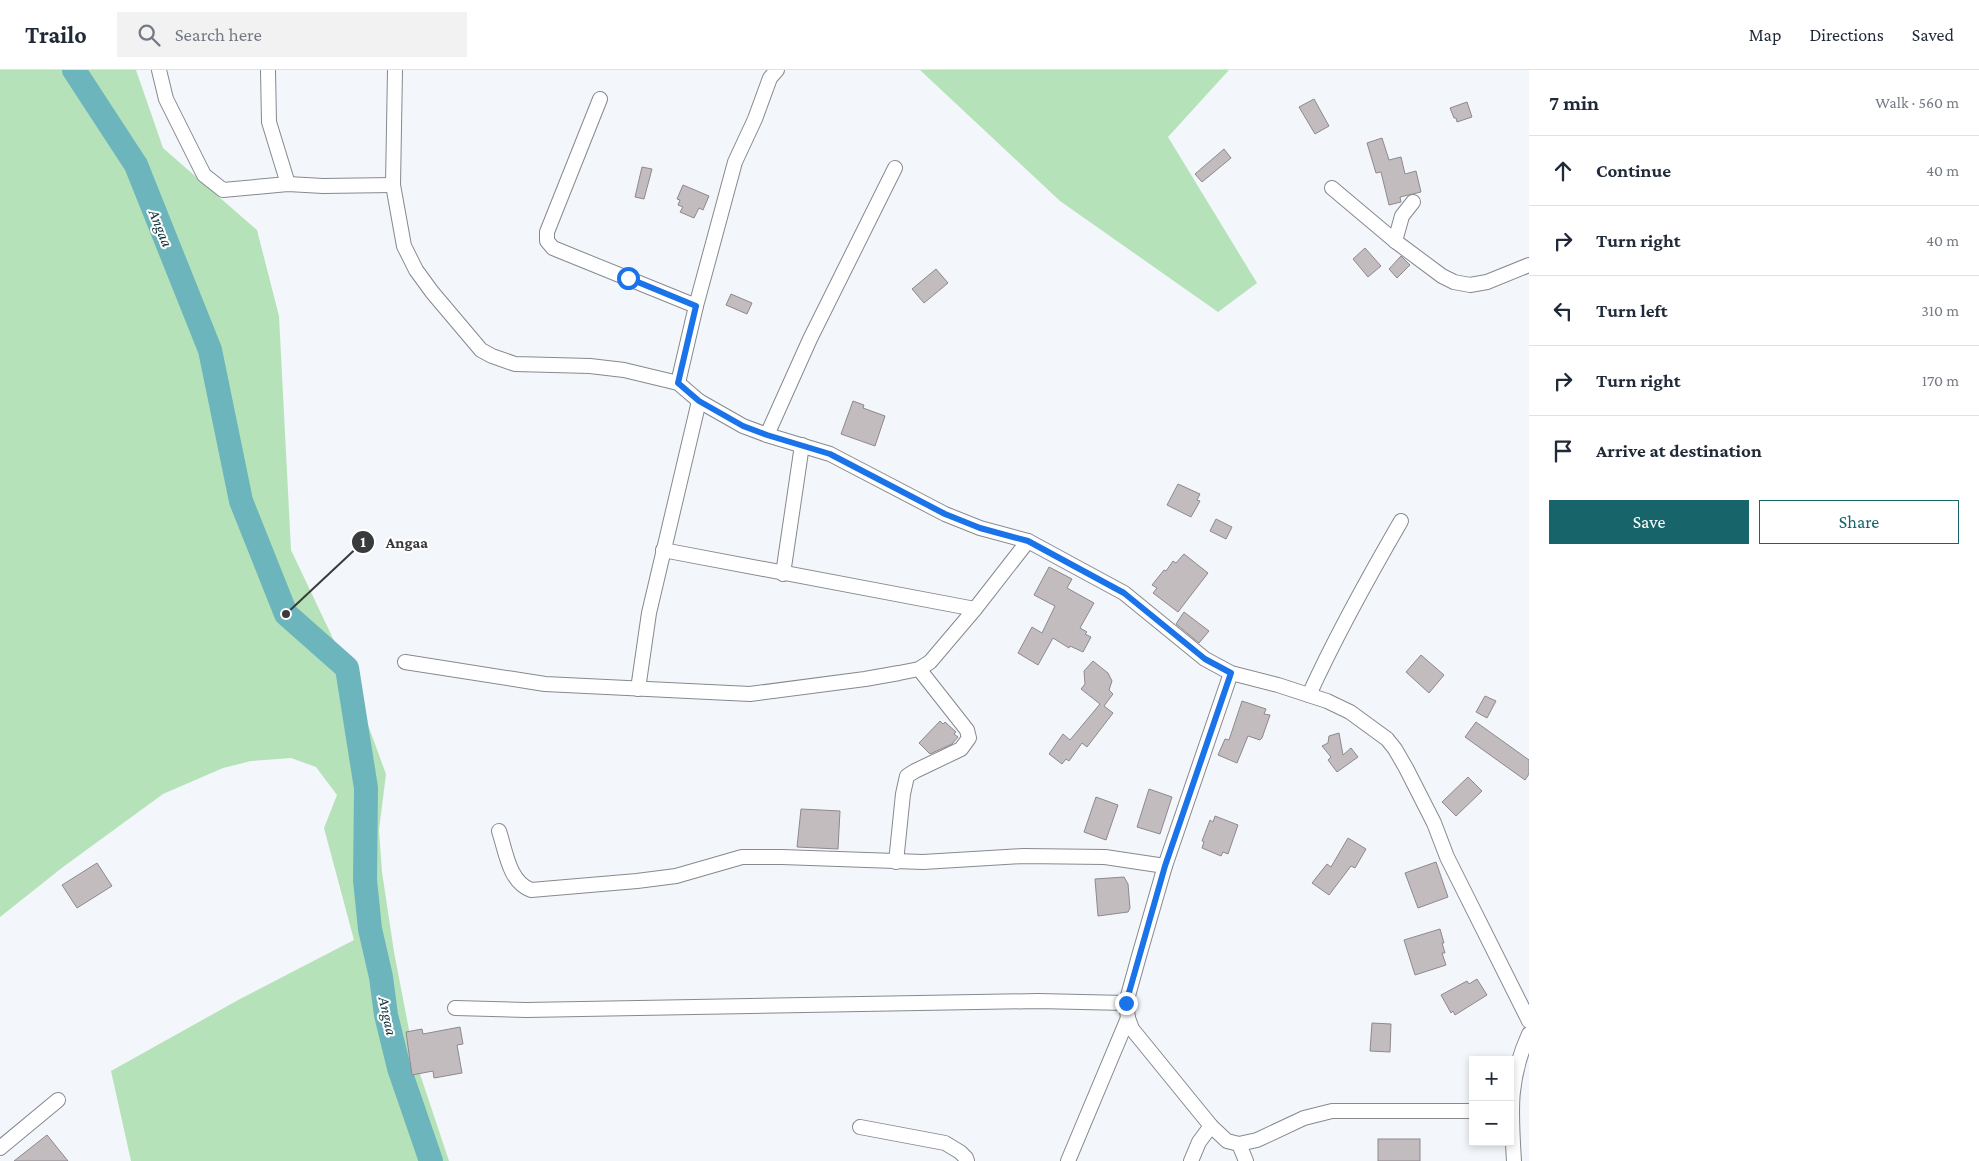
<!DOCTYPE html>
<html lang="en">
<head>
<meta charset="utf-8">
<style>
	body { margin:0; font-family:"Crimson Pro",serif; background:#f2f2f3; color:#1f2937 }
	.controls { position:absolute; right:15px; bottom:15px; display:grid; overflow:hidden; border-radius:0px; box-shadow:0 2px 8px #0003 }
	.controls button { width:45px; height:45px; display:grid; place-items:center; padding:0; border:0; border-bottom:1px solid #e0e1e3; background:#fff; color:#1f2937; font:25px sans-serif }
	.stop { position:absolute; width:15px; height:15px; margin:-11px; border:4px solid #1a73e8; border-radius:50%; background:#fff }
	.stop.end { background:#1a73e8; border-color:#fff; box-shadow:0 1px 5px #0008 }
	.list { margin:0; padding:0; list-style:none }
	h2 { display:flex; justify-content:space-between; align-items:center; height:65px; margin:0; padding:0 20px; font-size:21px }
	h2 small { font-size:16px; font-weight:400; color:#747a83 }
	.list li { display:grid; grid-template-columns:32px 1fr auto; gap:15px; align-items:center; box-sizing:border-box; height:70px; padding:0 20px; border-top:1px solid #e0e1e3 }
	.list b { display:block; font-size:19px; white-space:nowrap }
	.list em { font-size:16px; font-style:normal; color:#747a83 }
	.actions { display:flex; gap:10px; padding:15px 20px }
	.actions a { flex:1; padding:11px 0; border:1px solid #17656b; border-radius:0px; text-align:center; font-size:18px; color:#17656b }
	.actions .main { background:#17656b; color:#fff }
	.icon { flex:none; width:28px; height:28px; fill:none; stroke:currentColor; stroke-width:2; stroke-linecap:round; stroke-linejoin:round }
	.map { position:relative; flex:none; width:1529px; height:1091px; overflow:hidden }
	header { display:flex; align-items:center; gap:30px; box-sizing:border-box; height:70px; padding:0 25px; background:#fff; border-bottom:1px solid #e0e1e3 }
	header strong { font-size:24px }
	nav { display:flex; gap:28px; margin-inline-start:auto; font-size:18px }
	.search { width:350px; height:45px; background:#f2f2f3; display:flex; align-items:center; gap:12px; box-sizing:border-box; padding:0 18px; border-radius:0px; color:#747a83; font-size:19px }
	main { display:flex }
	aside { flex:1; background:#fff }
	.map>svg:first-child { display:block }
	.green { fill:#b5e2b8 }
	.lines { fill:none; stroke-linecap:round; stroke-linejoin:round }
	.river { stroke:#6cb5bd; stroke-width:24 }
	.building { fill:#c2bcbf; stroke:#8e898c }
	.minor-casing { stroke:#86898e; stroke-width:16 }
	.minor { stroke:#fff; stroke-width:14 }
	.route { stroke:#1a73e8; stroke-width:6 }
	.labels { text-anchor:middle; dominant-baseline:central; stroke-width:4; stroke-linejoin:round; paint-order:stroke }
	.water-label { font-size:16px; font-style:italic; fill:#113639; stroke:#fff }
	.leader { fill:none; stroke:#393a3c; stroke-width:2 }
	.callout-dot { fill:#393a3c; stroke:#fff; stroke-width:2 }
	.mark-label { font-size:15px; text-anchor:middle; font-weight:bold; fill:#fff }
	.callout-label { font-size:16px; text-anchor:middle; font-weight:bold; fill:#393a3c; stroke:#fff; stroke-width:4; stroke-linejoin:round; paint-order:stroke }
</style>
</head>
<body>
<header>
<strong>Trailo</strong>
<div class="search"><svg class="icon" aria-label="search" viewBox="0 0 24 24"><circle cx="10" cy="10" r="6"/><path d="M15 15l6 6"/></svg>Search here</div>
<nav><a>Map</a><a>Directions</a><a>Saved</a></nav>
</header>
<main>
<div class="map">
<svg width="1529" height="1091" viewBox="0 0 1529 1091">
	<rect width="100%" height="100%" fill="#f3f6fb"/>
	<g class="green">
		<path d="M0,0h136l27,78 94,82 22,86 12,234 56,118 39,106 -7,56 3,42 12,80 20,104 35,105h-318l-20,-90 129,-72 114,-59 -30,-112 13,-33 -21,-28 -25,-9 -40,3 -28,7 -60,26 -100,73 -63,50z"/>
		<path d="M920,0h309l-61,67 89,146 -39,29 -158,-111z"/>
	</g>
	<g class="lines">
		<path class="river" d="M74,0l62,95 74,185 31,151 45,113 61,54 19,120 -1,92 5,49 11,48 5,38 13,53 32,93"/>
	</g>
	<g class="building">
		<path d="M1314,29l15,27 -14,8 -16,-27z"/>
		<path d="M1467,32l5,15 -15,5 -1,-4h-2l-4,-10z"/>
		<path d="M1382,68l7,22 12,-3 4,17 11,-3 5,21 -21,5 1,5 -12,3 -8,-33 -5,1 -9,-30z"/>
		<path d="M1224,79l7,9 -29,24 -7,-8z"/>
		<path d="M642,97l10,2 -8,30 -9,-2z"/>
		<path d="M683,115l26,11 -6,14 -4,-2 -5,10 -14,-6 3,-5 -5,-2 2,-5 -3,-1z"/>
		<path d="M1365,178l16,18 -13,11 -15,-18z"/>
		<path d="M1401,186l9,9 -13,13 -8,-9z"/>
		<path d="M936,199l12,14 -24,20 -12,-14z"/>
		<path d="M731,224l21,9 -5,11 -21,-9z"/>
		<path d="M853,331l11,4 -1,3 22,8 -10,30 -34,-12z"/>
		<path d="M1178,414l22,10 -3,6 3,1 -9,16 -24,-12z"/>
		<path d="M1216,449l16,8 -6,12 -16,-8z"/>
		<path d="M1184,484l24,19 -30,39 -25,-19 4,-5 -5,-3 12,-15 2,1 7,-10 3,2z"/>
		<path d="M1049,497l23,12 -5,9 27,15 -14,25 7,4 -2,2 6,3 -8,15 -13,-6 -1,2 -16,-10 -15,27 -20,-12 14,-26 10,6 13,-27 -21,-11z"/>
		<path d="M1184,542l25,19 -10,12 -23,-19z"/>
		<path d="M1421,585l23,20 -15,18 -23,-21z"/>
		<path d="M1093,591l15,12 4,8 -3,9 4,4 -9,12 9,7 -26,34 -5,-4 -13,18 -3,-2 -4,5 -13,-10 14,-20 7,6 30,-36 -19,-15 4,-5 -1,-13z"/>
		<path d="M1485,626l11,5 -9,17 -11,-6z"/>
		<path d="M1242,631l24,8 -2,5 6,1 -8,23 -2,2 -12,-4 -11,27 -19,-8 7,-16 4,1z"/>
		<path d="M940,651l3,3 2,-2 11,10 -2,2 4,3 -6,7 -22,10 -11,-11z"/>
		<path d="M1476,652l53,38v14l-4,6 -60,-43z"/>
		<path d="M1339,663l4,22 8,-7 7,9 -21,15 -9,-12 3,-3 -9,-11 6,-3 1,-7z"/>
		<path d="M1468,707l14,14 -26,25 -14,-14z"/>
		<path d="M1149,719l23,8 -12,37 -23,-7z"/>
		<path d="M1096,727l22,8 -12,35 -22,-8z"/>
		<path d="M801,739l39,2 -2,38 -41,-2z"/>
		<path d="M1215,746l23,9 -10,29 -5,-2 -2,4 -19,-8 2,-6 -2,-1 8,-21 3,2z"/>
		<path d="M1348,768l18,11 -11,19 -4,-2 -22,29 -17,-12 15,-19 4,3z"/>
		<path d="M1436,792l12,35 -30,11 -13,-35z"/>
		<path d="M97,793l15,23 -35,22 -15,-23z"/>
		<path d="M1124,807l4,7 2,24 -2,4 -30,4 -3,-37z"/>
		<path d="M1440,859l4,14h-2l3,10h-3l4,12 -31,10 -11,-35z"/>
		<path d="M1477,909l10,16 -32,20 -2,-4 -2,2 -10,-18 26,-14 2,3z"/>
		<path d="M1372,953l19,1 -1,28 -20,-1z"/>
		<path d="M460,957l3,17 -6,1 5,28 -28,5 -1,-7 -21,4 -6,-43 16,-3 1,5z"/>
		<path d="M47,1065l21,26h-54z"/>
		<rect x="1378" y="1069" width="42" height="22"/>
	</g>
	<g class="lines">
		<defs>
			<g id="minor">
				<path d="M159,0l7,29 38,76 19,15 65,-6 35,2 70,-1"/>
				<path d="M268,0l1,52 19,62"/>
				<path d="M395,0l-2,115 11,61 12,24 16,22 49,58 11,6 23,8 75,2 34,4 54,13 21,18 44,25 24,9 63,19 115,60 35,14 48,13 96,52 81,66 26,14 47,12 49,16 23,11 37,27 8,10 11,19 28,55 13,34 82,164"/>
				<path d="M600,29l-53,133v9l6,7 143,58"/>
				<path d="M1332,118l63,53 47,35 12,6 16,3 17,-3 42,-17"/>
				<path d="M1395,171l7,-25 11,-14"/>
				<path d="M678,313l18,-77 39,-144 20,-43 15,-41 7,-8"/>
				<path d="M767,365l43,-96 85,-171"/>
				<path d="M663,480l312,59"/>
				<path d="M783,504l19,-129"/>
				<path d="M405,592l140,22 205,10 115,-15 34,-6 20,-4 11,-7 45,-53 53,-68"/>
				<path d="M1231,603l-66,193 -26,90 -13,47 2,15 4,11 79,97 16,15 12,3 18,-4 47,-22 28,-7h141"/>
				<path d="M638,619l11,-76 50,-212"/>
				<path d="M1309,625c27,-60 59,-117 92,-174"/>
				<path d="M499,761c7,21 10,51 32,59l106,-9 39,-5 66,-19h40l141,5 100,-6 82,1 60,9"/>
				<path d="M896,792l7,-68 4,-18 8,-5 46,-22 8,-11 -2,-8 -48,-61"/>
				<path d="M455,938l71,2 512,-9 88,2"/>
				<path d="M860,1057l85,16 15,9 6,6 1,3"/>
				<path d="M1239,1074l7,17"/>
				<path d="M0,1078l58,-48"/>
				<path d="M1068,1091l60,-143"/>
				<path d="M1191,1091l8,-19 12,-16"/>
				<path d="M1514,1091c-3,-49 -6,-81 15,-127"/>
			</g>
		</defs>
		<use href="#minor" class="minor-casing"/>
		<use href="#minor" class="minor"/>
	</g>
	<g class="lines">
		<path class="route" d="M628,208l68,28 -18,77 21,18 44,25 24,9 63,19 115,60 35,14 48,13 96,52 81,66 26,14 -66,193 -39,137"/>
	</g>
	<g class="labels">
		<g class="water-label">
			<text transform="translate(161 158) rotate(68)">Angaa</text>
			<text transform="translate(388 946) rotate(78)">Angaa</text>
		</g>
	</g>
	<path class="leader" d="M286 544L363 472"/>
	<g class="callout-dot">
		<circle cx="286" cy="544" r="5"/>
		<circle cx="363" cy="472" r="12"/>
	</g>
	<g class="mark-label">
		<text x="363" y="477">1</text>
	</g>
	<g class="callout-label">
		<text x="407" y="478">Angaa</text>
	</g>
</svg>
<div class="controls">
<button>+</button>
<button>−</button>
</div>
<div class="stop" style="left:628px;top:208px"></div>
<div class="stop end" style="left:1126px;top:933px"></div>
</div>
<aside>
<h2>7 min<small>Walk · 560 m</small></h2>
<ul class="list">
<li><svg class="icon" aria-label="ahead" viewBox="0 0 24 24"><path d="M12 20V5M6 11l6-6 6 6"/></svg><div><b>Continue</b></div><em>40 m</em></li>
<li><svg class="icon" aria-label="right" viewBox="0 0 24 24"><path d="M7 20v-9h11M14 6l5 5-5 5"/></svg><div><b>Turn right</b></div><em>40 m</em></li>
<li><svg class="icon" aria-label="left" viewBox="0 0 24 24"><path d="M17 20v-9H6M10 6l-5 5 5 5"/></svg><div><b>Turn left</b></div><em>310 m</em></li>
<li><svg class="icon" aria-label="right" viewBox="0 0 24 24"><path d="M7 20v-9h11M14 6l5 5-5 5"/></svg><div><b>Turn right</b></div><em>170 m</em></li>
<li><svg class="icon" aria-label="arrive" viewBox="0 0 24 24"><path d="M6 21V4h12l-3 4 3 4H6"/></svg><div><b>Arrive at destination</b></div></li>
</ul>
<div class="actions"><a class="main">Save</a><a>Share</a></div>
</aside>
</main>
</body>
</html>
